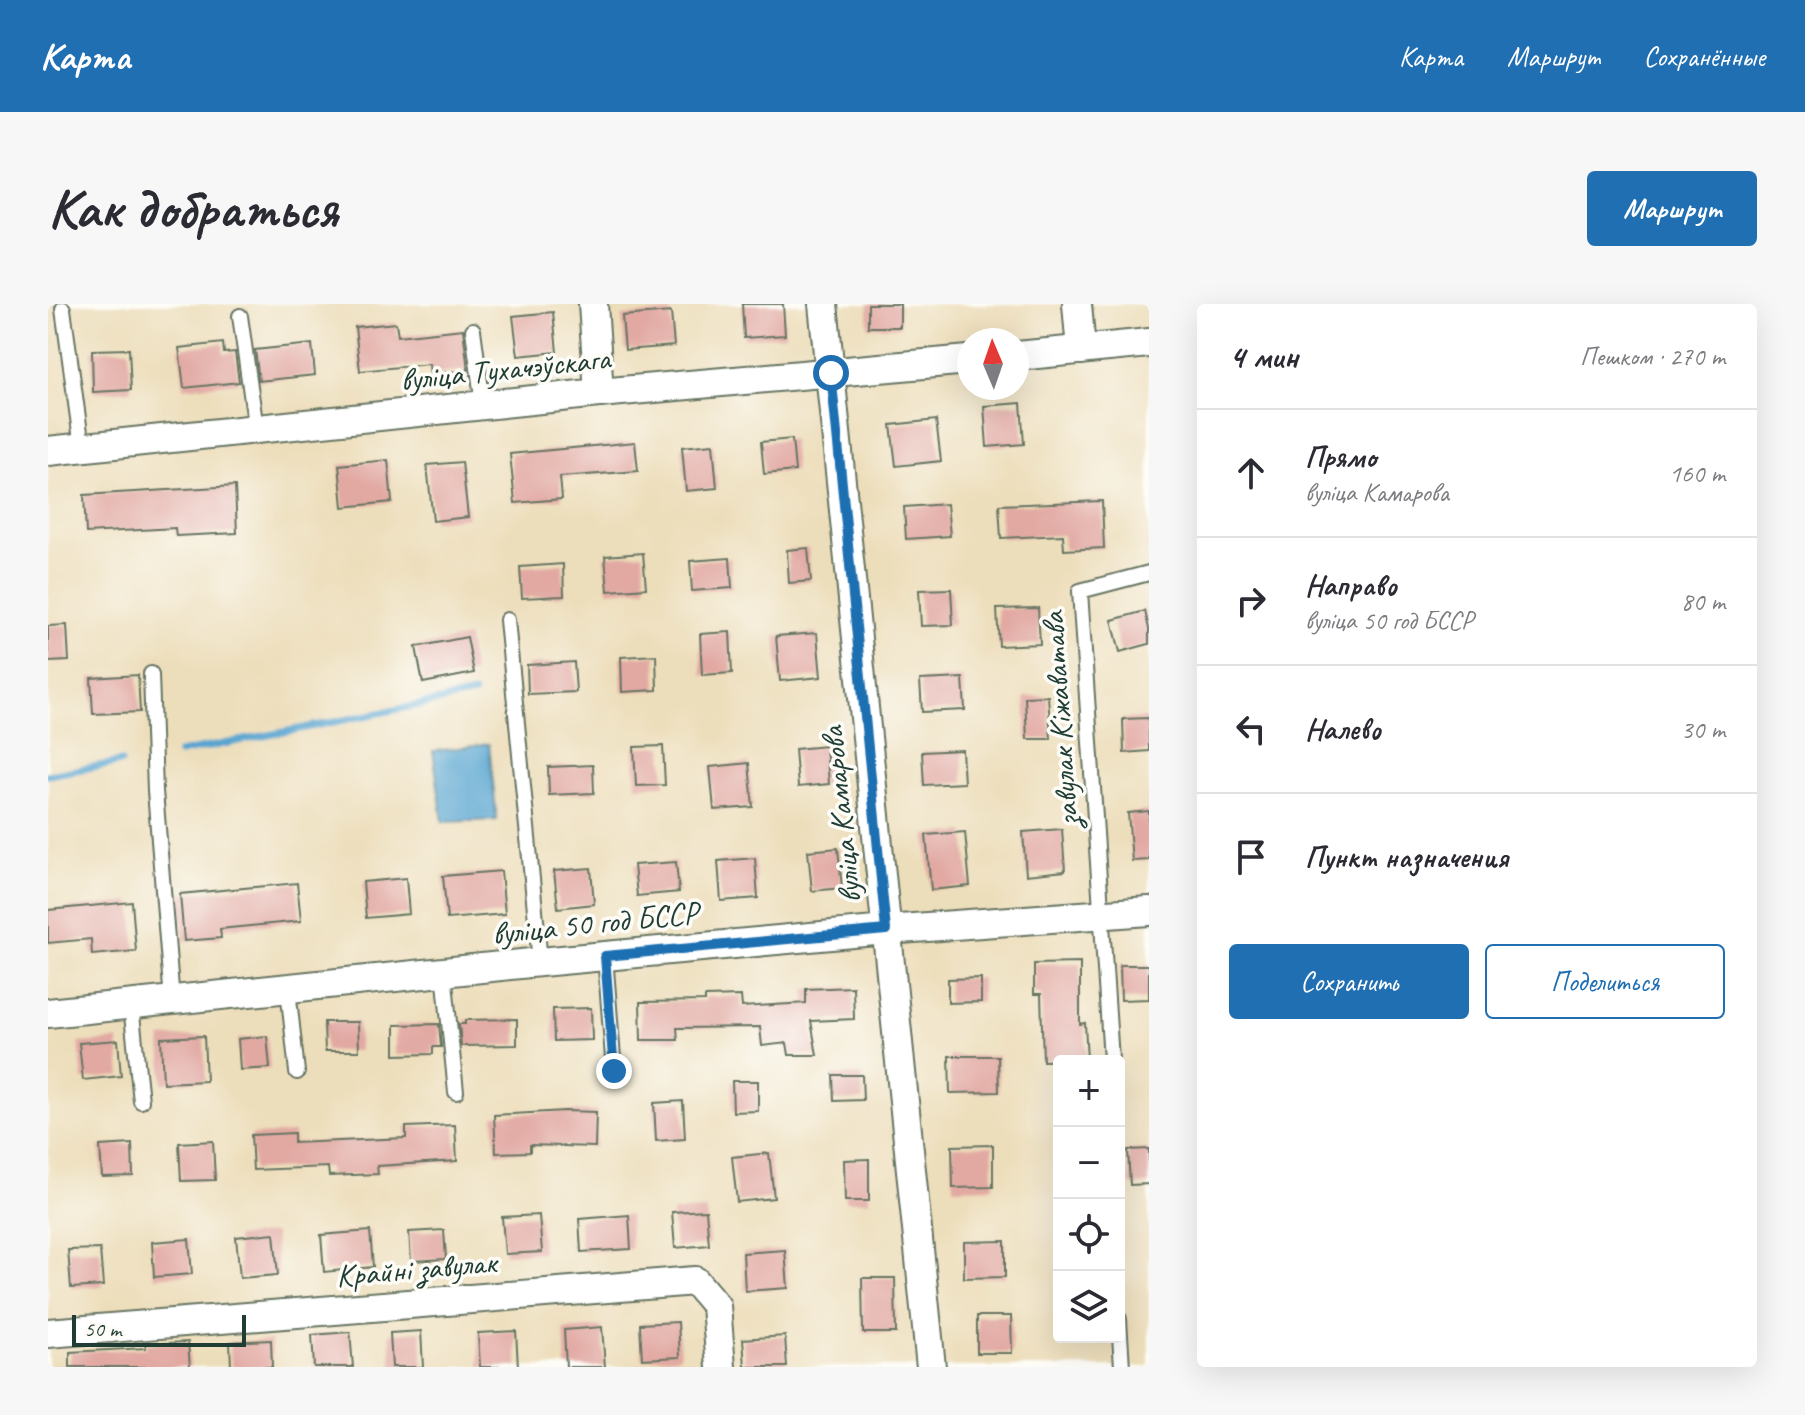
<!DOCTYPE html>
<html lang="ru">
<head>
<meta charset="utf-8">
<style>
	body { margin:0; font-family:Caveat,sans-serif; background:#f7f7f7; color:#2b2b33 }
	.controls { position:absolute; right:24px; bottom:24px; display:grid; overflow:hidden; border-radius:8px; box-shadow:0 8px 32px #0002 }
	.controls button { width:72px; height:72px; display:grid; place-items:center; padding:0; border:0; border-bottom:2px solid #e1e1e2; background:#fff; color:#2b2b33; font:40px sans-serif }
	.compass { position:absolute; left:909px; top:24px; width:72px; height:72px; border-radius:50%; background:#fff; box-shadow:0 8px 32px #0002; rotate:358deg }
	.scale { position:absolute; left:24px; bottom:20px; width:174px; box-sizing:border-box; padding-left:8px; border:4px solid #1f3d34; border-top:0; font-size:22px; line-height:28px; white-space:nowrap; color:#1f3d34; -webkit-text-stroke:6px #fdfcf7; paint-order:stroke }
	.stop { position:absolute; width:24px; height:24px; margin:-18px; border:6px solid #1f6fb2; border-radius:50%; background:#fff }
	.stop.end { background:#1f6fb2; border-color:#fff; box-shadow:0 2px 8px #0008 }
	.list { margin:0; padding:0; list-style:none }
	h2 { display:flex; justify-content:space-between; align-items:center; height:104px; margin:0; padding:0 32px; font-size:34px }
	h2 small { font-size:26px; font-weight:400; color:#7c7c81 }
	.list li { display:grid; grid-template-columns:52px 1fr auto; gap:24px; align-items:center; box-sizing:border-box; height:128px; padding:0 32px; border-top:2px solid #e1e1e2 }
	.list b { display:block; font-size:30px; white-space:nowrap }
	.list p { margin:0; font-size:26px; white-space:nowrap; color:#7c7c81 }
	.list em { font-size:26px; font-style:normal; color:#7c7c81 }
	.actions { display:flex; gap:16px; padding:24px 32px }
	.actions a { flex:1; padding:18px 0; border:2px solid #1f6fb2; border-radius:8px; text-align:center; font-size:28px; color:#1f6fb2 }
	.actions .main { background:#1f6fb2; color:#fff }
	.icon { flex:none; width:44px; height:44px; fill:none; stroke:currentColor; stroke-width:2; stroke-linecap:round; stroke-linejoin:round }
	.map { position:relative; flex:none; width:1101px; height:1063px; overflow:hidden; border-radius:8px }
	header { display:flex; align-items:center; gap:48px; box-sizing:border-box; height:112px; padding:0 40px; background:#1f6fb2; color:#fff }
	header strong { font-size:38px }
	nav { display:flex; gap:44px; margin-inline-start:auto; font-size:28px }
	.intro { display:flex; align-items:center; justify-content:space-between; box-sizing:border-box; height:192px; padding:0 48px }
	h1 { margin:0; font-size:56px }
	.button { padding:20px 36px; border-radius:8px; background:#1f6fb2; color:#fff; font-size:28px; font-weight:700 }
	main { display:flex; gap:48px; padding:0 48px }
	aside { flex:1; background:#fff; border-radius:8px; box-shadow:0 8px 32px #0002 }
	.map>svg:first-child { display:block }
	.water { fill:#57a4d0; stroke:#3b7082; stroke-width:2 }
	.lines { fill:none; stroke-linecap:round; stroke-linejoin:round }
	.stream { stroke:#57a4d0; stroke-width:7 }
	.building { fill:#e2a9a3 }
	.service-casing { stroke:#677563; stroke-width:18 }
	.minor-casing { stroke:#677563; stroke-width:32 }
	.service { stroke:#fff; stroke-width:14 }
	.minor { stroke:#fff; stroke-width:28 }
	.route { stroke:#1f6fb2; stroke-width:10 }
	.labels { text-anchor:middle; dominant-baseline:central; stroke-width:7; stroke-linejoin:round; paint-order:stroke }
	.street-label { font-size:32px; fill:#1f3d34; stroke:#fdfcf7 }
</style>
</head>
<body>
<header>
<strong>Карта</strong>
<nav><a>Карта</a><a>Маршрут</a><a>Сохранённые</a></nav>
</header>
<div class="intro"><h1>Как добраться</h1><a class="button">Маршрут</a></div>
<main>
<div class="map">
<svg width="1101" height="1063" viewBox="0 0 1101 1063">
	<rect width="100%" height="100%" fill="#fdfcf7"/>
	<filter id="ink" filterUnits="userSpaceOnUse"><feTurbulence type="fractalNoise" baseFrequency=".0125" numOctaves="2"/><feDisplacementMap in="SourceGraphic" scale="16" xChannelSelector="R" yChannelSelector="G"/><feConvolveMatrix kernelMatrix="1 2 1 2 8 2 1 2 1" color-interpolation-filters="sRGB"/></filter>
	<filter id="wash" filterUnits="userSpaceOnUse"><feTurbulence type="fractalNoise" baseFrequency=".006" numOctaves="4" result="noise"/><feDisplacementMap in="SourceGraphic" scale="32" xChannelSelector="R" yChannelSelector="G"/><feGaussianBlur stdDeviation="1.8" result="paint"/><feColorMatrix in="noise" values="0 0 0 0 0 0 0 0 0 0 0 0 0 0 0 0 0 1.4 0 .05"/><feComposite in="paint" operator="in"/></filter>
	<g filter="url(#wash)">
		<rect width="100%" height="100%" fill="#eddebb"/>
		<path class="water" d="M441,440l8,76 -54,2 -10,-71z"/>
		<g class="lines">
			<g class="stream">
				<path d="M131,449l295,-59"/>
				<path d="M0,471l73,-13"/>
			</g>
		</g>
		<g id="blocks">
			<g class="building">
				<path d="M694,0h41l2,31 -41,3z"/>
				<rect x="820" y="0" width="32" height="23"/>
				<path d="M505,8l4,40 -39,4 -5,-40z"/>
				<path d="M623,8l3,34 -49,4 -3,-34z"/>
				<path d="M348,19l2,13 65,-7 5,41 -38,4 -1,-10 -69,7 -5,-44z"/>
				<path d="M175,39l1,10 11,-1 4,30 -55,6 -5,-40z"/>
				<path d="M264,40l3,31 -56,6 -4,-31z"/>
				<path d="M81,45l2,41 -38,2 -1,-42z"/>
				<path d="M973,99l3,41 -37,3 -3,-41z"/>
				<path d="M888,116l5,41 -45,5 -5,-41z"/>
				<path d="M744,135l3,32 -31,3 -3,-32z"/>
				<path d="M587,138l3,29 -78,6 2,22 -47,4 -5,-49z"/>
				<path d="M665,140l4,44 -31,3 -4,-44z"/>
				<path d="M340,156l4,42 -49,5 -4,-42z"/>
				<path d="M414,158l6,55 -35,4 -6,-56z"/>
				<path d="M187,182l2,47 -61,3 -1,-8 -89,5 -2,-38z"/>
				<path d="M1054,197l2,47 -40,2 -1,-15 -62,3 -2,-33z"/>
				<path d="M899,200l3,32 -44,3 -2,-32z"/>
				<path d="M760,244l3,33 -22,2 -2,-33z"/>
				<path d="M595,249l3,35 -38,3 -3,-35z"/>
				<path d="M682,254l2,30 -40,3 -2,-30z"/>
				<path d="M515,260l1,32 -42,2 -2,-31z"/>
				<path d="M903,285l2,36 -32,1 -2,-36z"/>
				<path d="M990,304l2,36 -41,2 -2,-37z"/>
				<path d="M1097,307l4,18v15l-29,8 -8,-32z"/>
				<path d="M19,321l2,36 -21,1v-36z"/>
				<path d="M682,328l2,41 -30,2 -2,-41z"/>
				<path d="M769,329l4,44 -41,4 -4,-45z"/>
				<path d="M419,333l7,36 -51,10 -7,-36z"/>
				<path d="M608,351l1,35 -35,2 -1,-35z"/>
				<path d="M526,358l2,30 -48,2 -1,-29z"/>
				<path d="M90,371l2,37 -47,2 -2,-36z"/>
				<path d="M915,374l2,32 -43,2 -2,-32z"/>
				<path d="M1000,392l3,43h-24l-2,-42z"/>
				<path d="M1101,414v33l-25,2 -1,-34z"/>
				<path d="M615,442l2,39 -29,1 -2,-39z"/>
				<path d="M778,442l3,38 -31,3 -3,-38z"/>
				<path d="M914,446l2,33 -40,2 -2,-33z"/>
				<path d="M701,459l4,44 -39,3 -4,-43z"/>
				<path d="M545,461l1,28 -45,2 -1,-28z"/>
				<path d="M1101,507v49l-17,1 -4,-48z"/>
				<path d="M1014,525l3,42 -39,4 -3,-43z"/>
				<path d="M917,528l5,54 -39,4 -5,-55z"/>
				<path d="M790,544l4,40 -30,3 -4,-40z"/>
				<path d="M707,554l3,40 -37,3 -3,-40z"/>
				<path d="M628,558l3,30 -42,4 -3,-31z"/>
				<path d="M543,564l3,36 -36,4 -4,-37z"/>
				<path d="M453,567l4,43 -58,5 -4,-43z"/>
				<path d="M358,574l3,36 -43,4 -3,-36z"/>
				<path d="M249,579l4,38 -81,8 1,9 -37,3 -4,-47z"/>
				<path d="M84,598l4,49 -44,4 -1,-16 -43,4v-33z"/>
				<path d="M1032,659v61l5,-1 2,37 -44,1 -2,-67h-7v-30z"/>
				<path d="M1072,661h29v34l-28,1z"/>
				<path d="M933,674v24l-33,1v-24z"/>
				<path d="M805,683l1,32 -43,2 6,34h-28l-2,-12 -25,3 -2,-19 -83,1 1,12h-37l-1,-38 65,-1v-4l36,-1 1,11 64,-4v-14z"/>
				<path d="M543,704l1,32 -38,1 -1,-32z"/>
				<path d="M469,715v26l-56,1 -2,-22h6v-4z"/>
				<path d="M276,718h34l1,29h-34z"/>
				<path d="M391,720l2,23h-8v7l-38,1v-30z"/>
				<path d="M156,732l2,45 -43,2 -2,-45z"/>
				<path d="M219,732l3,32 -30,2 -2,-31z"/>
				<path d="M70,736l3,36 -38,4 -4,-37z"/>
				<path d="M901,752h49l1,36 -49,1z"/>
				<path d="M785,771h29l1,25 -29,1z"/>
				<path d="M684,777h26v30l-25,1z"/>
				<path d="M635,797l2,38 -29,2 -2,-38z"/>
				<path d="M517,807l31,1 -1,35 -65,-2v7l-34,1 -2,-38z"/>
				<path d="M407,821l2,36 -80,5 1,8 -49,2 -1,-9 -75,3 -2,-35 43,-2v10l112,-5v-11z"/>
				<path d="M165,837l2,39 -34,1 -2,-38z"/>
				<path d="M84,840l1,32 -31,1 -2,-31z"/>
				<path d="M945,841v42l-40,1 -1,-42z"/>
				<path d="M1101,845v35l-19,1 -2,-35z"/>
				<path d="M721,849l5,45 -37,4 -5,-45z"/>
				<path d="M821,855v42h-24l-1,-41z"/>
				<path d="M658,906l3,35 -34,3 -3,-36z"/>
				<path d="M491,911l3,37 -37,2 -3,-37z"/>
				<path d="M581,911l2,34 -50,3 -2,-33z"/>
				<path d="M396,926l2,29 -35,2 -2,-29z"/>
				<path d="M322,927l3,36 -49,5 -3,-37z"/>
				<path d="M226,929l4,42 -38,3 -4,-41z"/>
				<path d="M141,935l3,35 -38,3 -2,-35z"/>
				<path d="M957,937v36l-41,1v-36z"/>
				<path d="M52,945l3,37 -32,2 -3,-38z"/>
				<path d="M737,946l3,38 -43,3 -2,-38z"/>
				<path d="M814,974h33l1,55h-33z"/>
				<path d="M929,1012h34l1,37h-35z"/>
				<path d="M630,1018l2,35 -38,2 -2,-35z"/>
				<path d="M554,1023l3,40h-39l-2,-37z"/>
				<path d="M373,1027l2,36h-31l-2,-34z"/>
				<path d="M468,1027l2,36h-38l-2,-34z"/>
				<path d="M302,1028l3,35h-39l-2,-32z"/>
				<path d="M737,1032l2,31h-42l-2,-28z"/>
				<path d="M223,1036l1,27h-41l-1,-25z"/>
				<path d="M140,1038l2,25h-120v-15l76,-4v-4z"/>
			</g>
		</g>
	</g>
	<g filter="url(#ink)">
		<use href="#blocks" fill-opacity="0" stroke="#677563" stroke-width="2"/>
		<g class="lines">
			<defs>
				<g id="service">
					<path d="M15,5l19,138"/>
					<path d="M192,12l16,113"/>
					<path d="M425,26l10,75"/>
					<path d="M459,316l33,342"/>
					<path d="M103,370l4,117 17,210"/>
					<path d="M557,652l9,115"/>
					<path d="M396,668l12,120"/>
					<path d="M240,685l9,83"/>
					<path d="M83,701l10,96"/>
					<path d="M1063,756l-31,-469 69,-18"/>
					<path d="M1071,1015l3,48"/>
				</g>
				<g id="minor">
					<path d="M545,0l6,89"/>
					<path d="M775,0l108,1063"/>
					<path d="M1029,0l4,46"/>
					<path d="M969,52l132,-13"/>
					<path d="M0,147l551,-58 370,-33"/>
					<path d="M0,709l492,-51 346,-32 263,-19"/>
					<path d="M0,1029l647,-52 21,25 5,61"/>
				</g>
			</defs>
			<use href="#service" class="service-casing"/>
			<use href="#minor" class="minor-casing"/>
			<use href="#service" class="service"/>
			<use href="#minor" class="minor"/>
		</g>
	</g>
	<g class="lines" filter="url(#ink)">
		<path class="route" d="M566,767l-9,-115 281,-26 -55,-557"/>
	</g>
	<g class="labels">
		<g class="street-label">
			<text transform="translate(457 65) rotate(-6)">вуліца Тухачэўскага</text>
			<text transform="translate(1012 415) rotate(-94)">завулак Кіжаватава</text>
			<text transform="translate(793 511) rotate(-96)">вуліца Камарова</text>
			<text transform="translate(547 619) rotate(-6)">вуліца 50 год БССР</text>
			<text transform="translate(368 965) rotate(-5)">Крайні завулак</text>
		</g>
	</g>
</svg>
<div class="controls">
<button>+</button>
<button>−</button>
<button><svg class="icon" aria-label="locate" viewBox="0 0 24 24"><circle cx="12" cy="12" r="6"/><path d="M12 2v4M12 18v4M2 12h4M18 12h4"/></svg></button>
<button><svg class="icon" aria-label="layers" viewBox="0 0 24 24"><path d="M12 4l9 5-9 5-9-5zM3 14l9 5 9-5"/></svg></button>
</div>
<svg class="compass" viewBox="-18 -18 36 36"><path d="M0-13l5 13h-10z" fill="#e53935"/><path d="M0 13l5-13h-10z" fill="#7c7c81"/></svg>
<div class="scale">50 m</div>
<div class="stop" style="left:783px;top:69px"></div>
<div class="stop end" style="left:566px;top:767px"></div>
</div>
<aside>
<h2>4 мин<small>Пешком · 270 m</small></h2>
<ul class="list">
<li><svg class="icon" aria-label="ahead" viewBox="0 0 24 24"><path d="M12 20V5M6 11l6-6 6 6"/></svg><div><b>Прямо</b><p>вуліца Камарова</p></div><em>160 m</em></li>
<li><svg class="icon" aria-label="right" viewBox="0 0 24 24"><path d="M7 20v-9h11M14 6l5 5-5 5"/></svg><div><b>Направо</b><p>вуліца 50 год БССР</p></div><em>80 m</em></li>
<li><svg class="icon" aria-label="left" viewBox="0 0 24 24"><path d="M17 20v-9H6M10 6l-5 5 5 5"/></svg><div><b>Налево</b></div><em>30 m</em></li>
<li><svg class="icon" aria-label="arrive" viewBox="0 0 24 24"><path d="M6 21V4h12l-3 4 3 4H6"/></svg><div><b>Пункт назначения</b></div></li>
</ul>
<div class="actions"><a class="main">Сохранить</a><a>Поделиться</a></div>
</aside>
</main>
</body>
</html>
